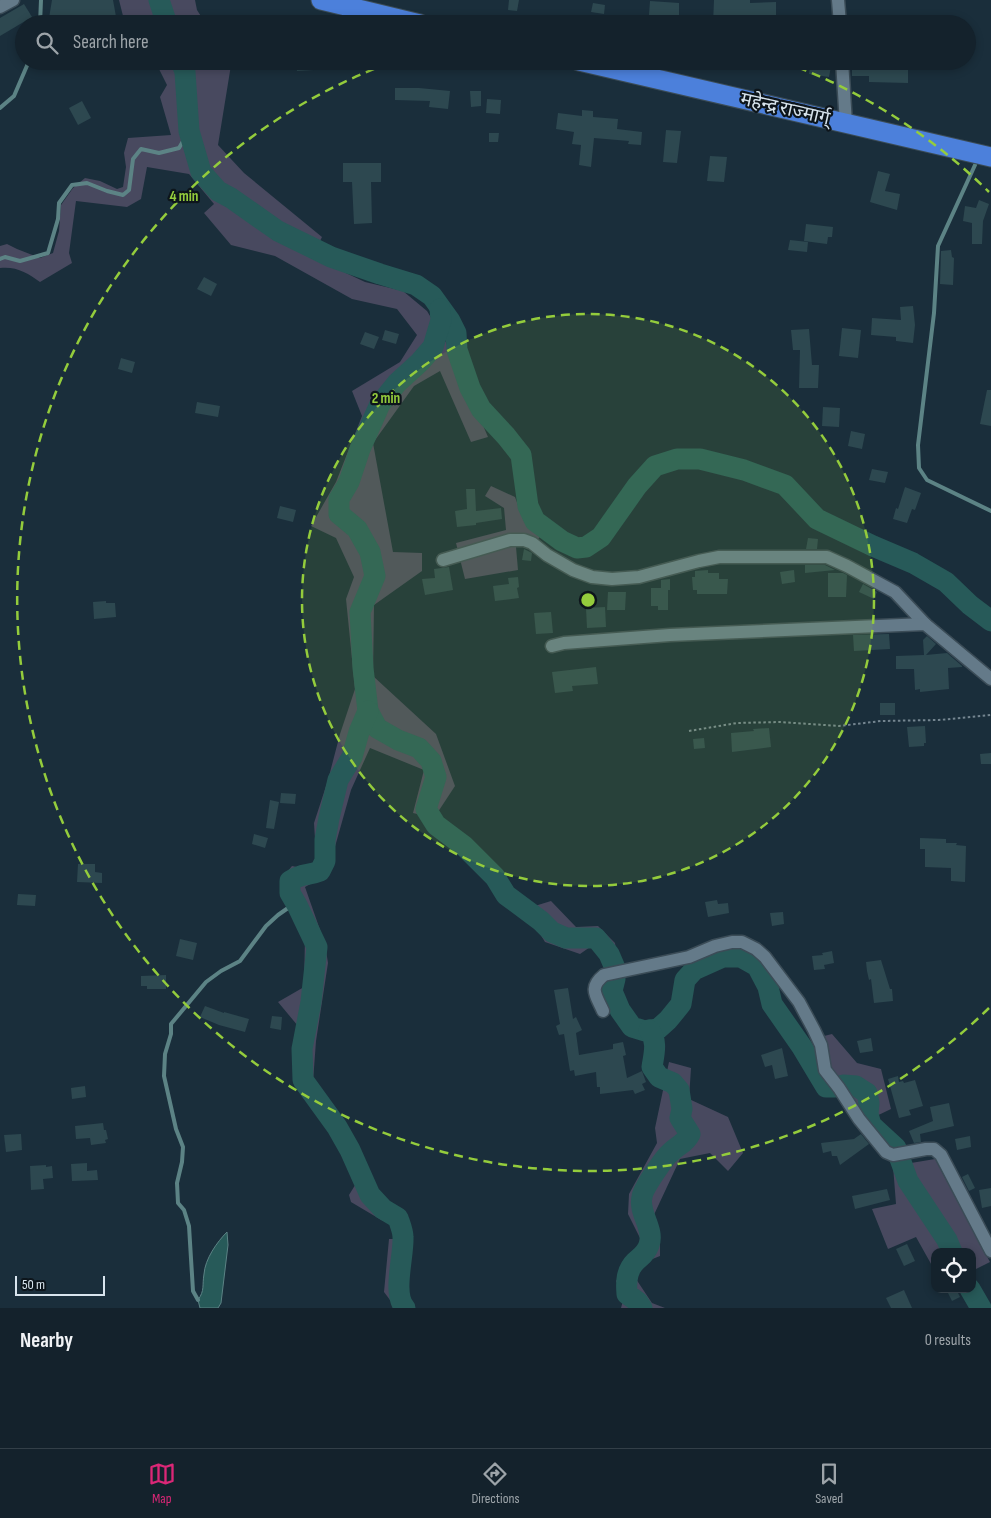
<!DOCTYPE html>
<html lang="en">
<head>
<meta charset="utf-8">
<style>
	body { margin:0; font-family:"Sofia Sans Condensed","Noto Sans Devanagari",sans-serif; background:#212f38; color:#f1f3f6 }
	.controls { position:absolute; right:15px; bottom:15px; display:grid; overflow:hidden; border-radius:10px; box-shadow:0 2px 8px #0003 }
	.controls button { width:45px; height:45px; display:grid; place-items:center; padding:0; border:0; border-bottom:1px solid #333f48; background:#14222c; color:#f1f3f6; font:25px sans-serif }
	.scale { position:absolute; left:15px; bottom:12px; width:90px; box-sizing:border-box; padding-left:5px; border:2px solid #d8e4ed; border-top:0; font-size:14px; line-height:18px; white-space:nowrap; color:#d8e4ed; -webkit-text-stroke:4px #0d151b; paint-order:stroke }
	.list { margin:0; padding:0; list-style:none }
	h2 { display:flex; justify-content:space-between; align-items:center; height:65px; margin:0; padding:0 20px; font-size:21px }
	h2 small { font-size:16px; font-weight:400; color:#9da4a9 }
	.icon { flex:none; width:28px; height:28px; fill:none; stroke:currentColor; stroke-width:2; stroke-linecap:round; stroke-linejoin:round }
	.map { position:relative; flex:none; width:991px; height:1308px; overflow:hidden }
	.search { position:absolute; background:#14222c; box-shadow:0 2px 8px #0003; left:15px; right:15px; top:15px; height:55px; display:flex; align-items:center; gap:12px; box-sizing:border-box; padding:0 18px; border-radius:28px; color:#9da4a9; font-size:19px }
	.sheet { height:140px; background:#14222c }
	nav { display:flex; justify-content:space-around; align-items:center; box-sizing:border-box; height:70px; border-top:1px solid #333f48; background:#14222c; font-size:14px; color:#9da4a9 }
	nav a { display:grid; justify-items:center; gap:2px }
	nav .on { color:#db2777 }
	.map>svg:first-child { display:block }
	.green { fill:#48495f }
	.water { fill:#275a59; stroke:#5c8385 }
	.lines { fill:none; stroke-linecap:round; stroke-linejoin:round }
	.stream { stroke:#5c8385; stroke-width:4 }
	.river { stroke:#275a59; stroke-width:21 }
	.building { fill:#2d4850 }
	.minor-casing { stroke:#3b4c57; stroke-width:15 }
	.highway-casing { stroke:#3b4c57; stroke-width:21 }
	.path { stroke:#748590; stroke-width:2; stroke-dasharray:2.5 2.5; stroke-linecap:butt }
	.minor { stroke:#647a89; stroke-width:12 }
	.highway { stroke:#4c80db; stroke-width:19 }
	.ring { fill:none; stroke:#94cc3c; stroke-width:2.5; stroke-dasharray:9 6 }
	.labels { text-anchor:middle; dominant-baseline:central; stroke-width:4.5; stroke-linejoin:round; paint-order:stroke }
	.street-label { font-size:19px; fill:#d8e4ed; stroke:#0d151b }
	.centre { fill:#94cc3c; stroke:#0d151b; stroke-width:2.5 }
	.ring-label { font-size:15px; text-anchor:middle; font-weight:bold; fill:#94cc3c; stroke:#0d151b; stroke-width:4.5; stroke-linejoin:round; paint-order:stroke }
</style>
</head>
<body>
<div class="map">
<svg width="991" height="1308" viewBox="0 0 991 1308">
	<rect width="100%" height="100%" fill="#1a2e3b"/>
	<g class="green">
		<path d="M119,0h76l2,10 9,14h-81z"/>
		<path d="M155,61h74l2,4 -13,80 26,28 78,64 -10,20 53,25 38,9 24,20 23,38 38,88 -17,5 -31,-71 -26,15 -41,57 20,109 29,1v18l-48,34 -1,71 63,58 19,52 -21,32 -21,-5 11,-43 -54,-22 -19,42 -24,85 -22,12 20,57 3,19 -12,78 -3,41 12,23 -9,8 -19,-34 -4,-37 5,-16 -20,-24 26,-15 1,-51 -23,-58 10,-12 19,4 5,-14 -2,-33 14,-43 12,-46 15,-45 -9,-90 8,-22 -18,-39 -25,-12 25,-44 26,-66 -10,-25 48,-29 17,-27 -20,-26 -45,-10 -77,-43 -44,-11 -27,-32 10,-9 -25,-30 -42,-7 -6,32 -14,8 -51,-6 -7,52 3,10 -32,19c-12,-9 -24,-16 -40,-14v-22l7,-2 10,5 23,9 13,-5 6,-22 2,-26 12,-17 12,-10 15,3 17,8 6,-2 3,-20 -2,-14 4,-15 43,-3 -11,-38 7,-12z"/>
		<path d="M491,486l24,11 9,24 18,13 -6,8 -20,5 2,23 -53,9 -9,-36 50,-13 -2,-22 -19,-12z"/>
		<path d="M551,901l25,26 22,-1 17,17 3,19 -13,5 -12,-22 -13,9 -35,-12 -20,-33z"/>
		<path d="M832,1034l25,29 24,6 10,40 -25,12 -37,-53 -5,-32z"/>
		<path d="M669,1062l22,6 -2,31 39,18 15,36 -15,18 -18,-18 -30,6 -28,60 8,23v14l-20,8 -4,15 16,24 13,5h-44l3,-11 -8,-16 23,-34 1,-9 -12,-24 1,-20 28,-51 -2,-15z"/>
		<path d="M935,1159l55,103 -18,9v-19h-37v19l-19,-34 -28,12 -16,-40 24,-5 -3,-38z"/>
		<path d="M366,1180l7,12 10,5 21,23 -21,1 -32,-19 -2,-7 8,-13z"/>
		<path d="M389,1239h17l2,17 -3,42 5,10h-14l-12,-16z"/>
	</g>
	<path class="water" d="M227,1232l1,13 -7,58 -3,5h-18l-2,-8c7,-10 4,-14 6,-26 1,-15 13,-32 23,-42z"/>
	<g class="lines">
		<g class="stream">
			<path d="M40,24l1,-24"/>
			<path d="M0,108l14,-12 15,-35"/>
			<path d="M975,165l-37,81 -4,67 -16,132 1,23 8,12 64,31"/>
			<path d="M0,259l5,-2 15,4 28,-8 10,-34 1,-16 13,-18 15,-2 20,8 16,4 6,-5 4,-31 8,-10 18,4 20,-5 10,-17"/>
			<path d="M198,1300l-5,-9 -4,-65 -5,-16 -6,-7 -1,-20 5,-21 1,-15 -7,-18 -12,-53 1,-22 6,-20v-10l35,-42 15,-11 19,-10 26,-35 12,-11 10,-7 6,-8"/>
		</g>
		<g class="river">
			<path d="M159,0l8,24"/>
			<path d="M181,61l4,11 4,59 12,41 17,19 13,7 47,33 53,26 49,17 36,11 16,11 18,25 6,12 1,17 13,38 11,21 25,27 15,19 7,51 7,15 27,20 15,7 9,-1 15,-10 36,-51 18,-20 22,-7h23l44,11 41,15 32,34 56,27 40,17 33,19 24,23 21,16"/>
			<path d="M440,309l1,11 -8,27 -13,15 -23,21 -17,21 -20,45 -11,33 -10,17v15l18,15 13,23 5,24 -15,36 3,56 5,43 9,17 21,12 21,8 12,13 5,16 -10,32 10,16 28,21 31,31 11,18 35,26 11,11 14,6h30l13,16 6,14v11l-3,12 8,19 12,17 13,4 13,-2 10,-9 13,-16 4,-24 9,-10 29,-13h18l16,9 11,21 4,17 30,43 24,40h9"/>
			<path d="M368,711l-9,21 -7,25 -14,23 -9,38 -4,22v21l-5,10c-12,5 -18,2 -30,10v12l7,12 20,42 -6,55 -9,47 1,31 34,47 13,23 20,45 13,14 15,9c2,6 5,13 5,19 1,19 -11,57 2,71"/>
			<path d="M843,1085l13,1 11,7 2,10 -1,11 3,11 25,23 12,33 39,59 5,12"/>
			<path d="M970,1289l11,19"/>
			<path d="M642,1308l-4,-6 -11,-8c-1,-11 -1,-23 8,-32 6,-6 11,-8 14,-17 6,-16 -11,-32 -7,-48 1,-9 22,-39 29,-45 8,-8 14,-8 19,-18l-10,-16 2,-9 -3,-19 -6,-7 -14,-6 -7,-10c2,-13 6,-26 -3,-37"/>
		</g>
	</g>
	<g class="building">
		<path d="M52,0h61l4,22 -10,2h-55l1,-5 -4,-1z"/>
		<path d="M509,0h10l-2,11 -9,-1z"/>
		<path d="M714,0h36v3l26,-1v22h-10v-3l-28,2v1h-25z"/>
		<path d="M650,1l29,2v17l-16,-1v-3l-14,-1z"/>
		<path d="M593,3l12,2 -1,9 -13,-2z"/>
		<path d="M24,4l8,13 -32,19v-18z"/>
		<path d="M296,61h34v8l-33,2z"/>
		<path d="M811,61h21l-3,16 -20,-3z"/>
		<path d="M852,61h31v3l25,1v18l-39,-1v-6h-17z"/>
		<path d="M395,88h24l31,3 -2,18 -19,-2 1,-6 -35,-1z"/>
		<path d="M470,91h11v15l-10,1z"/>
		<path d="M487,99l14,1 -1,14 -14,-1z"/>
		<path d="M82,101l9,17 -13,7 -9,-17z"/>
		<path d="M582,110l11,1v6l25,2 -1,10 25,3 -1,13 -13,-1 1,-3 -35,-3 -3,29 -12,-2 2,-20 -9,-1 2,-12 -18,-3 2,-16 24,3z"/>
		<path d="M666,130l15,1 -4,32 -14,-1z"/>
		<path d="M489,133h10l-1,9h-9z"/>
		<path d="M710,156l17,1 -3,25 -17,-1z"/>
		<path d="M343,163h38v19h-10l1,41 -18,1 -2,-42h-9z"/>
		<path d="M878,171l12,3 -5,17 15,3 -3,16 -27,-8z"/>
		<path d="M979,200l10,4 -6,17 -1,23h-10v-21l-9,-2 2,-15 11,2z"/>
		<path d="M806,224l27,3 -1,10h-4l-1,7 -23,-3z"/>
		<path d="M790,240l18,2 -1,10 -19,-2z"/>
		<path d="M951,250l1,7 2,1 -1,27 -13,-1 1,-33z"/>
		<path d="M204,277l13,7 -6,12 -14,-7z"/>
		<path d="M913,306l2,19 -2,18 -17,-2v-4l-25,-2 1,-17 29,2 -1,-13z"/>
		<path d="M842,328l19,2 -3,28 -19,-2z"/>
		<path d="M809,329l3,36h7l-1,23h-19l1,-38h-7l-2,-20z"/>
		<path d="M385,330l14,4 -3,10 -14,-4z"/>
		<path d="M365,332l14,5 -5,12 -14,-5z"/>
		<path d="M121,358l14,4 -3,11 -14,-4z"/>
		<path d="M987,390h4v36l-11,-2z"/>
		<path d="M197,402l23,4 -2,11 -23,-4z"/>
		<path d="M823,407l17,1 -1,19 -17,-1z"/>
		<path d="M851,431l14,3 -3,15 -14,-3z"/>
		<path d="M872,469l16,3 -3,11 -16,-3z"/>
		<path d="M905,487l16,6 -6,17 -3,-1 -5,14 -14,-4 3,-11 2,1z"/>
		<path d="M466,489h9l1,22 25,-3 1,11 -26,4v2l-19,2 -2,-16 12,-2z"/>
		<path d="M280,506l16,4 -3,12 -16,-4z"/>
		<path d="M808,538l10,1 -1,10h-11z"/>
		<path d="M524,549l8,4 -1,8 -9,-1z"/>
		<path d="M805,565h20l10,5 -30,3z"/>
		<path d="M449,567l4,23 -28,5 -3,-16 13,-1 -1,-9z"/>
		<path d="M708,570v3h11v6h9l-1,15h-30v-4h-4l-1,-13h3v-6z"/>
		<path d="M794,570l1,12 -13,2 -2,-12z"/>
		<path d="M828,573h15l4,2 -1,22h-18z"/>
		<path d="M518,577l1,10 -2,1 2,10 -24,3 -2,-15 16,-2 -1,-6z"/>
		<path d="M670,579v11h-2v20h-10v-4h-7v-18h10v-8z"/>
		<path d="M863,584l14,8 -3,7 -15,-7z"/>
		<path d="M608,592h18l-1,18h-18z"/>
		<path d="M106,601v2h9l1,14 -22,2 -1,-17z"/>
		<path d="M605,607l1,20 -19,1 -1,-20z"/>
		<path d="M551,612l2,21 -17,1 -2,-21z"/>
		<path d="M889,634l1,15 -36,2 -1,-16z"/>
		<path d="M927,636l9,8 -10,11 21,-2 15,13v1l-14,1 1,21 -29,3v-3l-5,1 -1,-21h-18v-13l28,-1 -1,-15z"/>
		<path d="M596,667l2,17 -26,2 1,5 -18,2 -3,-21z"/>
		<rect x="880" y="703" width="15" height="12"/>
		<path d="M925,726l1,17h-2v3l-15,1 -2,-20z"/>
		<path d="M769,728l2,19 -39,5 -1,-19 23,-2 -1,-2z"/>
		<path d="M704,738l1,10 -11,1 -1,-10z"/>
		<path d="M991,753v11h-10l-1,-10z"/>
		<path d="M281,793l15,1 -1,10 -15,-1z"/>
		<path d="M270,800l9,2 -5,27 -8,-1z"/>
		<path d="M254,834l14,4 -3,10 -13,-4z"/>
		<path d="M920,838l26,1v4h11l-1,2 10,1 -1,36 -14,-1v-13l-26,-1v-18h-5z"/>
		<path d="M78,864h17v8l7,1v10l-25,-1z"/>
		<path d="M18,894l18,1 -1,11 -18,-1z"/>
		<path d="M717,900l1,4 10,-1 1,10 -21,4 -3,-15z"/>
		<path d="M783,912l1,12 -12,2 -2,-13z"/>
		<path d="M180,939l17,4 -4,17 -17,-4z"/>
		<path d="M832,951l2,12 -10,2 1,4 -11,1 -2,-14 11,-1 -1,-2z"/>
		<path d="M881,960l9,29h2l1,12 -19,2 -3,-24 -2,1 -2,-9 -1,-9z"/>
		<path d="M166,975v14h-19v-3h-6v-10z"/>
		<path d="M568,988l5,31 3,-2 6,13 -6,3 3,22 34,-6v-5l10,-2 3,13 -3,1 4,22 15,-7 4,11 -4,2 3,6 -10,4 -2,-4 -33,4v-7h-3l-1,-15 -21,4 -1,-6 -4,1 -6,-37 -5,1 -3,-9 4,-2 -6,-34z"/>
		<path d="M205,1006l19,7v-1l25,7 -4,13 -26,-7 -19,-8z"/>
		<path d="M272,1016l10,1 -1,13 -11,-2z"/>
		<path d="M871,1038l2,13 -13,2 -3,-12z"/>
		<path d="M782,1048l6,28 -13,3 -3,-14 -7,2 -4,-12z"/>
		<path d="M898,1076l1,6 4,-1 1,2 11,-3 8,26 -14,4 2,5 -12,3 -11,-39z"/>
		<path d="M85,1086l1,11 -14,2 -1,-11z"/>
		<path d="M949,1103l5,23 -34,8 1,8 -7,1 -5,-12 24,-10 -3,-14z"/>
		<path d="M103,1123l1,7h2l2,9 -3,1 1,3 -15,2 -1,-7 -14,1 -1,-13z"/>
		<path d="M21,1134l1,16 -16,2 -2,-17z"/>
		<path d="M861,1134l8,10 -29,21 -3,-9h-5l-1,-5 -8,2 -2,-10 33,-4z"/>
		<path d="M970,1136l1,11 -14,3 -2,-11z"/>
		<path d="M87,1163v8l10,-1 1,10 -26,1 -1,-17z"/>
		<path d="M46,1165v2l6,-1 1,12 -10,1 1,10 -13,1 -1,-24z"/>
		<path d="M968,1174l7,14 -6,3 -7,-14z"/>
		<path d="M991,1188v18l-9,2 -3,-18z"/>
		<path d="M887,1189l3,11 -35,9 -3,-13z"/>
		<path d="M907,1244l8,17 -11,5 -8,-17z"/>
		<path d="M946,1289h10l4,8 -8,4z"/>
		<path d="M904,1290l8,18h-21l-5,-10z"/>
	</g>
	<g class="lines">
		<defs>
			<g id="minor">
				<path d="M838,0l2,24"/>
				<path d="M0,7l13,-7"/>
				<path d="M842,61l4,63"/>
				<path d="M443,560l67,-20h14l8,3 15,12 26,15 19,7 20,2 27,-2 60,-16 20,-4h108l20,9 48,26 30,32"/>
				<path d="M552,646l12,-3 106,-8 255,-11 66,55"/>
				<path d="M603,1011c-7,-16 -15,-23 1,-36l85,-18 26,-11 17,-4h10l14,7 9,8 34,45 15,28 7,15 4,25 14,18 20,31 27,33 7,3 33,-6h8l7,6 50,96"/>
			</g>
			<g id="highway">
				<path d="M321,0l99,24"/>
				<path d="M579,61l412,96"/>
			</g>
		</defs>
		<use href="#minor" class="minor-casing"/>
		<use href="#highway" class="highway-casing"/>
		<path class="path" d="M689,731l48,-8 43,-1 59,4 42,-5 58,-1 52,-5"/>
		<use href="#minor" class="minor"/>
		<use href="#highway" class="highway"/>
	</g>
	<circle cx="588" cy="600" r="286" fill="#94cc3c" fill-opacity=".12"/>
	<g class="ring">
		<circle cx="588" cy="600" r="286"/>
		<path d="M989 1008A572 572 0 1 1 392 62M784 62A572 572 0 0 1 989 192"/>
	</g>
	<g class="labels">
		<g class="street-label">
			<text transform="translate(785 109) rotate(13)">महेन्द्र राज्मार्ग्</text>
		</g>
	</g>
	<circle cx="588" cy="600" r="8" class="centre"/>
	<g class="ring-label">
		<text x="184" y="201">4 min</text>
		<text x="386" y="403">2 min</text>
	</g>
</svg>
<div class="controls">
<button><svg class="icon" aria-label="locate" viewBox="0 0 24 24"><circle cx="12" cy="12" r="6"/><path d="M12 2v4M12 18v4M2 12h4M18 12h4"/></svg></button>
</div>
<div class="scale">50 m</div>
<div class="search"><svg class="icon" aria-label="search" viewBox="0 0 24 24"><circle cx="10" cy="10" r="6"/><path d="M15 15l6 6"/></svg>Search here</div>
</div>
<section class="sheet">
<h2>Nearby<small>0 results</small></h2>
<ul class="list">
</ul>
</section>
<nav>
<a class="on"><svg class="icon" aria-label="map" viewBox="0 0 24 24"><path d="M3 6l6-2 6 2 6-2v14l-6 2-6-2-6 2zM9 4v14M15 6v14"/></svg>Map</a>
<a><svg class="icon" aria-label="directions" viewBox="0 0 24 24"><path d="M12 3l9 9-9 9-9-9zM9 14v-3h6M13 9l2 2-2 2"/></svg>Directions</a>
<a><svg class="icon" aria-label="saved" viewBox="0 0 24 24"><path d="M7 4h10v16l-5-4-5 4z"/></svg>Saved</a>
</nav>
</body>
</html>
